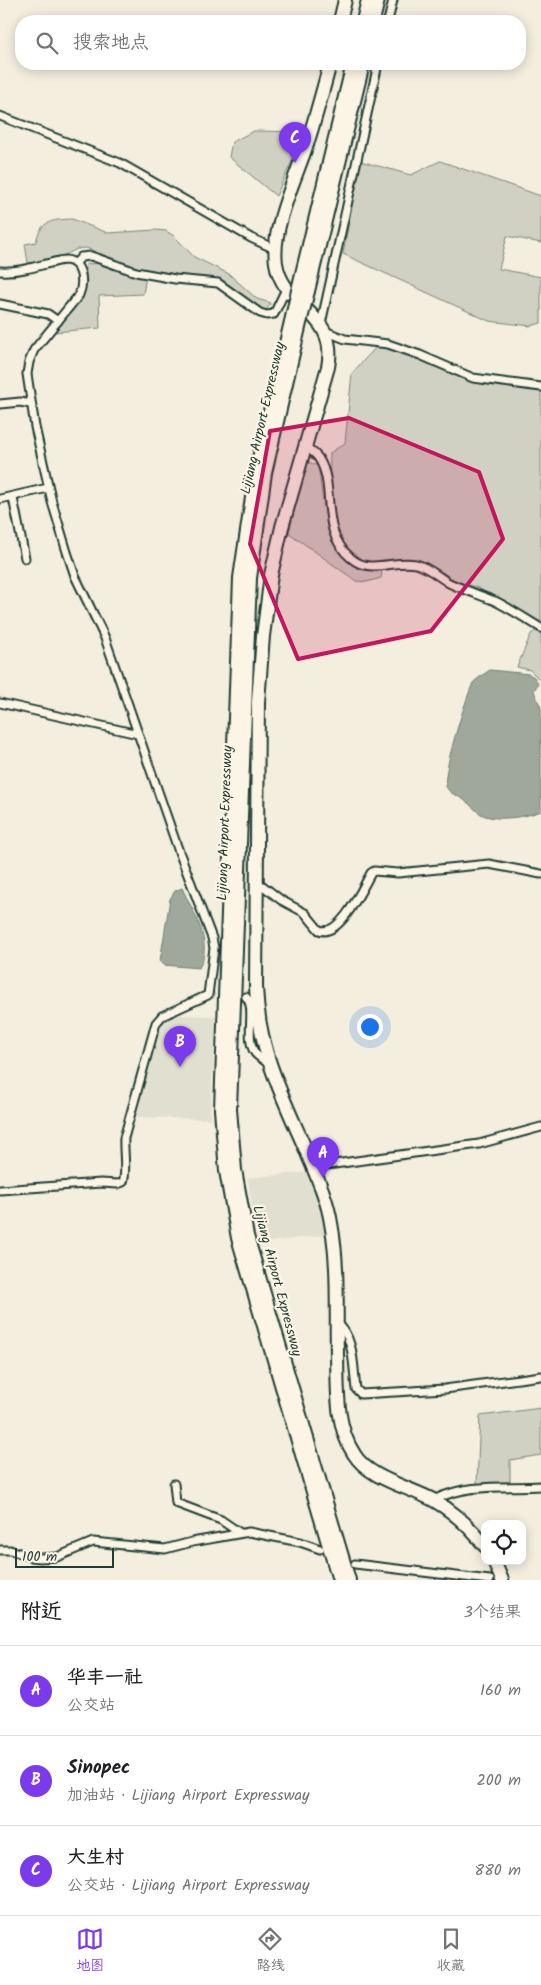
<!DOCTYPE html>
<html lang="zh">
<head>
<meta charset="utf-8">
<style>
	body { margin:0; font-family:Kalam,"LXGW WenKai TC",sans-serif; background:#f6f6f6; color:#202124 }
	.controls { position:absolute; right:15px; bottom:15px; display:grid; overflow:hidden; border-radius:10px; box-shadow:0 2px 12px #0003 }
	.controls button { width:45px; height:45px; display:grid; place-items:center; padding:0; border:0; border-bottom:1px solid #e0e0e0; background:#fff; color:#202124; font:25px sans-serif }
	.scale { position:absolute; left:15px; bottom:12px; width:99px; box-sizing:border-box; padding-left:5px; border:2px solid #1f3d34; border-top:0; font-size:14px; line-height:18px; white-space:nowrap; color:#1f3d34; -webkit-text-stroke:4px #fcf5e5; paint-order:stroke }
	.you { position:absolute; left:369px; top:1026px; width:18px; height:18px; margin:-12px; border:4px solid #fff; border-radius:50%; background:#1a73e8; box-shadow:0 0 0 8px #1a73e833 }
	.badge { display:grid; place-items:center; width:32px; height:32px; border-radius:50%; background:#7c3aed; color:#fff; font-size:16px; font-weight:700 }
	.pin { position:absolute; translate:-50% -41px; filter:drop-shadow(0 1px 2px #0008) }
	.pin::after { content:''; position:absolute; top:26px; width:18px; height:15px; background:inherit; clip-path:polygon(0 0,100% 0,50% 100%) }
	.list { margin:0; padding:0; list-style:none }
	h2 { display:flex; justify-content:space-between; align-items:center; height:65px; margin:0; padding:0 20px; font-size:21px }
	h2 small { font-size:16px; font-weight:400; color:#757577 }
	.list li { display:grid; grid-template-columns:32px 1fr auto; gap:15px; align-items:center; box-sizing:border-box; height:90px; padding:0 20px; border-top:1px solid #e0e0e0 }
	.list b { display:block; font-size:19px; white-space:nowrap }
	.list p { margin:0; font-size:16px; white-space:nowrap; color:#757577 }
	.list em { font-size:16px; font-style:normal; color:#757577 }
	.icon { flex:none; width:28px; height:28px; fill:none; stroke:currentColor; stroke-width:2; stroke-linecap:round; stroke-linejoin:round }
	.map { position:relative; flex:none; width:541px; height:1580px; overflow:hidden }
	.search { position:absolute; background:#fff; box-shadow:0 2px 12px #0003; left:15px; right:15px; top:15px; height:55px; display:flex; align-items:center; gap:12px; box-sizing:border-box; padding:0 18px; border-radius:20px; color:#757577; font-size:19px }
	.sheet { height:335px; background:#fff }
	nav { display:flex; justify-content:space-around; align-items:center; box-sizing:border-box; height:70px; border-top:1px solid #e0e0e0; background:#fff; font-size:14px; color:#757577 }
	nav a { display:grid; justify-items:center; gap:2px }
	nav .on { color:#7c3aed }
	.map>svg:first-child { display:block }
	.built { fill:#e1dfd0 }
	.green { fill:#d0d1c2; stroke:#78877b }
	.water { fill:#a0a89b; stroke:#6c7d72 }
	.lines { fill:none; stroke-linecap:round; stroke-linejoin:round }
	.street-tunnel { stroke:#c9cbbc; stroke-width:7; stroke-dasharray:7 3.5; stroke-linecap:butt }
	.street-casing { stroke:#1f3d34; stroke-width:11 }
	.highway-casing { stroke:#1f3d34; stroke-width:16 }
	.street { stroke:#fcf5e5; stroke-width:7 }
	.highway { stroke:#fcf5e5; stroke-width:12 }
	.highway-bridge-casing { stroke:#1f3d34; stroke-width:16; stroke-linecap:butt }
	.highway-bridge { stroke:#fcf5e5; stroke-width:12 }
	.marked { fill:#c2185b; fill-opacity:0.2; stroke:#c2185b; stroke-width:4; stroke-linejoin:round }
	.labels { text-anchor:middle; dominant-baseline:central; stroke-width:4.5; stroke-linejoin:round; paint-order:stroke }
	.street-label { font-size:14px; fill:#1f3d34; stroke:#fcf5e5 }
</style>
</head>
<body>
<div class="map">
<svg width="541" height="1580" viewBox="0 0 541 1580">
	<rect width="100%" height="100%" fill="#f3eede"/>
	<filter id="ink" filterUnits="userSpaceOnUse"><feTurbulence type="fractalNoise" baseFrequency=".02" numOctaves="2"/><feDisplacementMap in="SourceGraphic" scale="10" xChannelSelector="R" yChannelSelector="G"/><feConvolveMatrix kernelMatrix="1 2 1 2 8 2 1 2 1" color-interpolation-filters="sRGB"/></filter>
	<g filter="url(#ink)">
		<g class="built">
			<path d="M169,1015l47,1 -6,103 -73,-2 21,-95z"/>
			<path d="M308,1172l12,32 5,31 -64,8 -8,-31 -5,-34z"/>
		</g>
		<g class="green">
			<path d="M254,131l51,1 -29,64 -47,-39 3,-15z"/>
			<path d="M360,161l51,14 29,-14 101,35v47l-34,-7 -8,33 42,8v46l-10,3 -42,-5 -146,-67z"/>
			<path d="M72,219l36,14 48,-3 10,1 8,5 20,21 35,17 28,25 14,4 -5,8 -4,-1 -40,-28 -86,-14 -50,-20 -9,1 -18,9 -31,5 -3,-19 11,-2c5,-22 16,-22 36,-23z"/>
			<path d="M102,263l10,6 34,7 -3,18 -44,2 1,32 -46,4 28,-36 4,-13v-19z"/>
			<path d="M379,344l9,1 84,35 69,9v235c-21,-12 -42,-25 -63,-36 -8,-3 -17,-5 -25,-9 -11,-6 -22,-15 -33,-19 -15,-5 -31,3 -46,2 -45,-1 -45,-77 -44,-109l15,-10 7,-70z"/>
			<path d="M306,461l12,5c5,28 6,81 34,97 8,5 20,6 30,9l-1,6 -14,4 -11,-1 -67,-48z"/>
			<path d="M541,627v54l-11,-11 -13,-3 14,-33z"/>
			<path d="M541,1408v47l-31,5v23l-33,1 3,-68z"/>
		</g>
		<g class="water">
			<path d="M490,670l39,4 5,3 4,6 -4,8 7,17v103c-15,6 -46,11 -60,3 -6,-4 -11,-10 -17,-14 -7,-5 -15,-6 -18,-14 -4,-13 20,-88 27,-103 1,-2 15,-12 17,-13z"/>
			<path d="M182,888c11,24 32,54 17,80l-35,-3 -4,-4 10,-62 5,-8z"/>
		</g>
		<g class="lines">
			<path class="street-tunnel" d="M208,995l38,2"/>
			<defs>
				<g id="street">
					<path d="M388,21l5,-21"/>
					<path d="M0,116l120,47 131,75 24,11"/>
					<path d="M75,264l6,-7 10,-1 45,16 39,7 43,4 42,30 7,2 7,-1 12,-25"/>
					<path d="M0,271c16,1 31,-3 46,-7 6,-1 13,-4 20,-4 17,2 18,23 13,35l-45,55 -5,12 -2,12 8,53 17,75 15,50 8,24 30,62 73,211 34,89 2,10 -6,47 -46,21 -6,7 -32,115c-1,12 3,35 -1,44l-5,2 -17,-1 -101,7"/>
					<path d="M0,304l48,10 10,7"/>
					<path d="M321,324l57,-260"/>
					<path d="M325,331l20,8 43,5 32,11 53,23 68,9"/>
					<path d="M0,404l20,-2 11,2"/>
					<path d="M305,446c5,4 11,8 14,13 18,29 -1,71 32,99 19,17 43,1 65,6 12,3 23,13 33,19 15,7 31,12 46,18 16,8 31,18 46,27"/>
					<path d="M13,498l12,60"/>
					<path d="M0,499l48,-11"/>
					<path d="M0,703l138,31"/>
					<path d="M257,884l6,2 18,14 24,13 14,17c21,8 44,-43 52,-57l3,-2 24,2 91,-9 52,10"/>
					<path d="M246,997c11,11 -2,41 9,56 3,4 9,7 13,10"/>
					<path d="M313,1167l166,-23 62,-17"/>
					<path d="M337,1323c18,14 16,45 19,66l5,5 84,-5 96,-13"/>
					<path d="M174,1484l2,19 45,17 19,13"/>
					<path d="M434,1500c33,-17 71,-12 107,-14"/>
					<path d="M0,1550h10l21,7 9,1 17,-1 36,-15 72,7 27,-7 57,-10 51,10 20,7"/>
					<path d="M355,1564l135,16"/>
				</g>
				<g id="highway">
					<path d="M340,21l5,-21"/>
					<path d="M363,21l5,-21"/>
					<path d="M373,21l5,-21"/>
					<path d="M330,64c-7,26 -14,52 -22,77 -11,35 -37,86 -32,122 7,46 63,49 52,104l-46,160 -11,48 -8,61 -5,66 -2,285c2,62 25,106 49,161 10,25 22,49 26,75 8,43 5,88 6,132 1,33 -2,70 17,99 15,25 56,33 81,47 19,11 36,27 50,45"/>
					<path d="M299,286l54,-222"/>
					<path d="M308,291l55,-227"/>
					<path d="M293,313l-37,158 -16,107 -19,531 5,62 12,67 101,342"/>
					<path d="M301,319l-36,154 -15,105 -20,531 5,61 12,66 102,344"/>
					<path d="M494,1561l8,19"/>
				</g>
			</defs>
			<use href="#street" class="street-casing"/>
			<use href="#highway" class="highway-casing"/>
			<use href="#street" class="street"/>
			<use href="#highway" class="highway"/>
			<defs>
				<g id="highway-bridge">
					<path d="M293,313l6,-27"/>
					<path d="M301,319l7,-28"/>
				</g>
			</defs>
			<use href="#highway-bridge" class="highway-bridge-casing"/>
			<use href="#highway-bridge" class="highway-bridge"/>
		</g>
	</g>
	<path class="marked" d="M349,418l130,54 24,67 -72,92 -133,28 -48,-115 20,-113z"/>
	<g class="labels">
		<g class="street-label">
			<text transform="translate(263 418) rotate(-77)">Lijiang Airport Expressway</text>
			<text transform="translate(225 823) rotate(-88)">Lijiang Airport Expressway</text>
			<text transform="translate(277 1281) rotate(75)">Lijiang Airport Expressway</text>
		</g>
	</g>
</svg>
<div class="controls">
<button><svg class="icon" aria-label="locate" viewBox="0 0 24 24"><circle cx="12" cy="12" r="6"/><path d="M12 2v4M12 18v4M2 12h4M18 12h4"/></svg></button>
</div>
<div class="scale">100 m</div>
<div class="you"></div>
<div class="pin badge" style="left:323px;top:1178px">A</div>
<div class="pin badge" style="left:180px;top:1067px">B</div>
<div class="pin badge" style="left:295px;top:163px">C</div>
<div class="search"><svg class="icon" aria-label="search" viewBox="0 0 24 24"><circle cx="10" cy="10" r="6"/><path d="M15 15l6 6"/></svg>搜索地点</div>
</div>
<section class="sheet">
<h2>附近<small>3个结果</small></h2>
<ul class="list">
<li><span class="badge">A</span><div><b>华丰一社</b><p>公交站</p></div><em>160 m</em></li>
<li><span class="badge">B</span><div><b>Sinopec</b><p>加油站 · Lijiang Airport Expressway</p></div><em>200 m</em></li>
<li><span class="badge">C</span><div><b>大生村</b><p>公交站 · Lijiang Airport Expressway</p></div><em>880 m</em></li>
</ul>
</section>
<nav>
<a class="on"><svg class="icon" aria-label="map" viewBox="0 0 24 24"><path d="M3 6l6-2 6 2 6-2v14l-6 2-6-2-6 2zM9 4v14M15 6v14"/></svg>地图</a>
<a><svg class="icon" aria-label="directions" viewBox="0 0 24 24"><path d="M12 3l9 9-9 9-9-9zM9 14v-3h6M13 9l2 2-2 2"/></svg>路线</a>
<a><svg class="icon" aria-label="saved" viewBox="0 0 24 24"><path d="M7 4h10v16l-5-4-5 4z"/></svg>收藏</a>
</nav>
</body>
</html>
